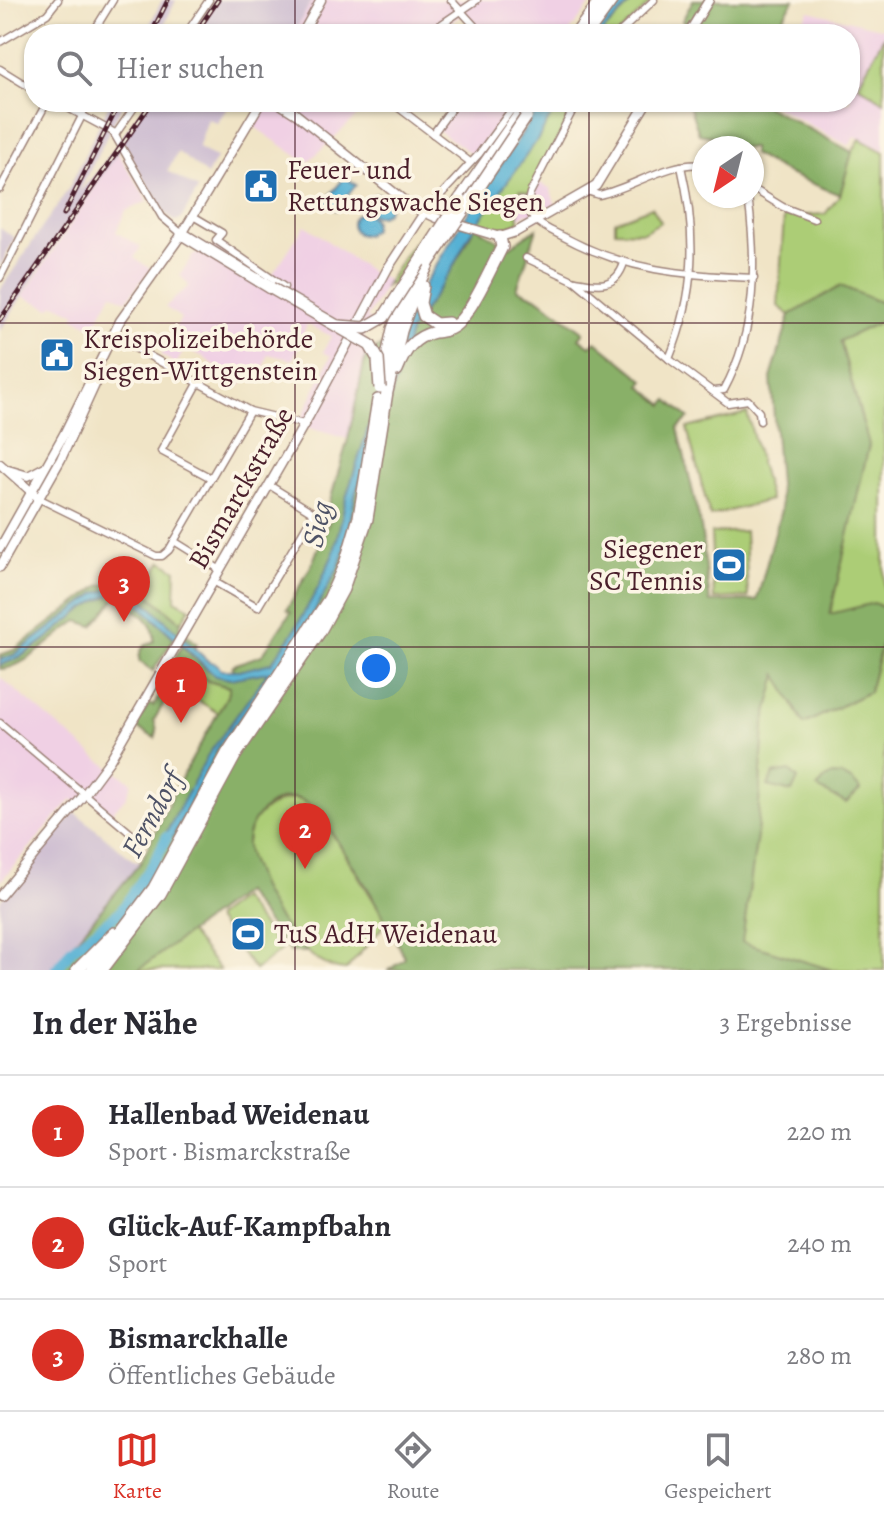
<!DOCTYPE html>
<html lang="de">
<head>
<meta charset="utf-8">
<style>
	body { margin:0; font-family:Alegreya,serif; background:#f7f7f7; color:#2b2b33 }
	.compass { position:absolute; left:692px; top:136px; width:72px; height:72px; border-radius:50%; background:#fff; box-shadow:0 2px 6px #0004; rotate:215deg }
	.you { position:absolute; left:376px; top:668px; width:28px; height:28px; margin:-20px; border:6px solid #fff; border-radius:50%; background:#1a73e8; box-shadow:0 0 0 12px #1a73e833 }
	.badge { display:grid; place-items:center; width:52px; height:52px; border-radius:50%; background:#d93025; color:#fff; font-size:26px; font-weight:700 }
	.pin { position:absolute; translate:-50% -66px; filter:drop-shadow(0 2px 4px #0008) }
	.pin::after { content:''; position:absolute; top:42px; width:28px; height:24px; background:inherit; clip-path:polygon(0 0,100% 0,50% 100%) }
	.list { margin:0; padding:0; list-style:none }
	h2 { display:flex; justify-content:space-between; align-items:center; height:104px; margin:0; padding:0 32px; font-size:34px }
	h2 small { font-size:26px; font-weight:400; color:#7c7c81 }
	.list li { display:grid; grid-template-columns:52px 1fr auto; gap:24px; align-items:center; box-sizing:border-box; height:112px; padding:0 32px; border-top:2px solid #e1e1e2 }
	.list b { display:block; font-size:30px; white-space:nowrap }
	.list p { margin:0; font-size:26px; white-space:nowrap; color:#7c7c81 }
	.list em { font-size:26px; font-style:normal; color:#7c7c81 }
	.icon { flex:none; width:44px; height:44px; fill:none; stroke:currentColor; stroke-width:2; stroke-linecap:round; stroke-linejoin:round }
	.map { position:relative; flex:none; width:884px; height:970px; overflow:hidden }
	.search { position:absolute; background:#fff; box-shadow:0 2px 6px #0004; left:24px; right:24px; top:24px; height:88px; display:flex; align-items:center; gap:20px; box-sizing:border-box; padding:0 28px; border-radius:32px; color:#7c7c81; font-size:30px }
	.sheet { height:440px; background:#fff }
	nav { display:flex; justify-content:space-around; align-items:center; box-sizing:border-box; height:112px; border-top:2px solid #e1e1e2; background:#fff; font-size:22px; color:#7c7c81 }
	nav a { display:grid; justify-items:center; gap:4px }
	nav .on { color:#d93025 }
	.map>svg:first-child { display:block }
	.built { fill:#f0d0e4 }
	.industrial { fill:#cebed1 }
	.green { fill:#accd76; stroke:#7b7650; stroke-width:2 }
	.forest { fill:#89b067; stroke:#6a6849; stroke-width:2 }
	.water { fill:#56b1d4; stroke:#506880; stroke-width:2 }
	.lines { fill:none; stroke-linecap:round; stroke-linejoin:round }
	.river { stroke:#56b1d4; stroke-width:11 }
	.street-casing { stroke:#9d8278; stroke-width:9 }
	.secondary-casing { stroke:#9d8278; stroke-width:11 }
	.highway-casing { stroke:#9d8278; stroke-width:14 }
	.street { stroke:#fff; stroke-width:6 }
	.secondary { stroke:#fff; stroke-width:8 }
	.highway { stroke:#fff; stroke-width:11 }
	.rail-casing { stroke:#4a1f2b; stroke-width:5 }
	.rail { stroke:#fcf5e5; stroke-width:2; stroke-dasharray:6; stroke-linecap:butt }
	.highway-bridge-casing { stroke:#9d8278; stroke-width:14; stroke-linecap:butt }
	.highway-bridge { stroke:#fff; stroke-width:11 }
	.grid { fill:none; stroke:#4a1f2b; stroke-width:2; stroke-opacity:0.55 }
	.labels { text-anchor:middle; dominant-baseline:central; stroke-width:7; stroke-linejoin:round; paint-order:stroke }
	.poi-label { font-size:28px; fill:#4a1f2b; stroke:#fcf5e5; text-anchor:start }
	.street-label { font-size:28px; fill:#4a1f2b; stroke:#fcf5e5 }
	.water-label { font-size:30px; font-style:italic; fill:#4e5266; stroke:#fcf5e5 }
</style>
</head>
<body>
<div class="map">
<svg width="884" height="970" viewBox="0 0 884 970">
	<rect width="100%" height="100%" fill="#fcf5e5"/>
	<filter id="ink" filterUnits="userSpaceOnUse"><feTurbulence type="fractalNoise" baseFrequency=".0125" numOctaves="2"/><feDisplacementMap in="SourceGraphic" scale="16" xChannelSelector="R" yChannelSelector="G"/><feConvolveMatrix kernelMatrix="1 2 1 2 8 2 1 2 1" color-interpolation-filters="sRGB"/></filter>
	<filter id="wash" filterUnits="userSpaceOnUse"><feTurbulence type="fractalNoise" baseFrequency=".006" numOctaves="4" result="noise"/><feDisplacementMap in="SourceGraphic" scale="32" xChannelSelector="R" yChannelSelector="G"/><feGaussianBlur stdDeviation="1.8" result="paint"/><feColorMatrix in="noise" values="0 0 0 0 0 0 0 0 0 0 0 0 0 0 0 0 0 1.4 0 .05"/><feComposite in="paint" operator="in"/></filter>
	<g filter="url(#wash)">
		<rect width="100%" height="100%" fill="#f0e4c6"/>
		<g class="built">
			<path d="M312,0h282l-26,34h-85l-21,-19 -29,19h-140z"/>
			<path d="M809,11l75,18v121l-29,-14 -6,10 -82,-44h83v-68h-56z"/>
			<path d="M262,102h110l-65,61 -55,-38z"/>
			<path d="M455,102h59l-41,53 -38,-27z"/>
			<path d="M118,153l30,48 -22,10 -10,21 25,15 -7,11 17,11 -25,32 -14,-8 -18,34 -20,-9 1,-5 -20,-9 -5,4 -27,-12z"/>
			<path d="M535,181l15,7 7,21 -23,12 -6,-8 -8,4 -2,-14 3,-13z"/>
			<path d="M305,225l70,50 14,5 -22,38 4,2 -7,13 2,21 -18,85 -50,-14 33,-69 -8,-4 8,-16 -24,-12 -14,36 -25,-6 -4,15h-13l-10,17 -39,-30 -17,-7 -9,15 -15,-9 20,-37 -16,-11 24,-21 -9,-11 13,-20 27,-10 50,33z"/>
			<path d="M0,677l99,83 33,22 -6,15 -14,16 -23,-18 -9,11 -8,-7 -72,83z"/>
		</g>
		<g class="industrial">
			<path d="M162,0h14l-16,34h-15z"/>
			<path d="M214,0h98l-19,34h-8l-9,-6 -6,6h-79z"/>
			<path d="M110,102h14l-45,90 18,-19 49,-71h85l-14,21 -9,-4 -10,29 18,10 -9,17 -29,-23 -11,19 31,18 -17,30 -7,2 -9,-8 -41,-68 -68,98 -56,88v-41l69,-102z"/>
			<path d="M0,228l15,10 -15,29z"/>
			<path d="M75,812l59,49 7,1 -90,108h-51v-69z"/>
		</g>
		<g class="green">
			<path d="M634,0h20l-36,34h-17z"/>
			<path d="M884,36v66l-26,-17z"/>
			<path d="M559,102h18l-47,91 -10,-3 -2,13 1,19c-17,8 -25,9 -42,1l61,-84z"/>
			<path d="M860,139l24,13v152l-43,-18 -51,29 -12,-9 6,-89 41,-3 15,-19 12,-43z"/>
			<path d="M652,207l9,15 -18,10 -28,-1v-10z"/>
			<path d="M423,232l3,2 -35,51 -3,-1 -4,4 23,-37z"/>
			<path d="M884,320v288l-10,-5 -45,12 40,-170 -29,-105z"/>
			<path d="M747,413l23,87 -60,16 -23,-88z"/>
			<path d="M745,531l3,66 -34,2 -3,-66z"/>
			<path d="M162,561l14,9 -1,30 15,8 -9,14 -38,-32z"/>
			<path d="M884,635v335h-52l-91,-27 16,-108 7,-111 13,-50 27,50 65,-32z"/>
			<path d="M186,666l22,15 21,6v5l-11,21 -44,-28z"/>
			<path d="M294,798l14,5 12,11 67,108 -41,48c-43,0 -97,-84 -99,-123 -2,-28 22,-45 47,-49z"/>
			<path d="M241,898l40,52 -26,20 -40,-52z"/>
			<path d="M189,932l31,38h-82z"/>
		</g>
		<g class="forest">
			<path d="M693,0h101l-21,34h-41l3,-8 -21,2 -1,6h-32l6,-10 -5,-3z"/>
			<path d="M688,102h71l93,50 -12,43 -51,-21 -37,-20v-6h-11l-18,-10 -24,-4z"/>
			<path d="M475,226l34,21 28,-19 -20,61 19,8 48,35 -5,6 11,8 6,-5 49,40 -4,5 23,19 4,-5 21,18 -11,10 23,99 9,75 47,-2 24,-90 -10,-132 19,-63 51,-29 43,18v16l-44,21 29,104 -39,169 44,-11 10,5v27l-15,57 -65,32 -27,-49 -13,49 -7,111 -15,107 90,28h-443l16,-12 -35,-66 -50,-78c-7,-7 -14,-14 -25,-16 -25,-2 -49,24 -48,48 0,7 4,16 7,23 11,35 28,56 53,83h-17l-46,-60 -106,78h-87l90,-108 36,-76 52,-93v-6l-21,-6 -22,-15 -32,54 3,11 -2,7 -20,-11 14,-23 4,2 22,-35 -3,-9 10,-16 25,24 23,9 3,-14 29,-10 29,-43 -4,-3 24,-43 19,-47 -1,-15 19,-65 18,-85 45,-24 41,-61z"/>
			<path d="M123,580l20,10 38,32 -1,6 17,16 -3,5 -58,-56h-39l-83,62 -14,5v-5l14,-5 85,-64z"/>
			<path d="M114,594l18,4 42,40 -21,33 -14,-10c0,-12 4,-15 15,-20 3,-22 -22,-33 -38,-43l-23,28 -15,-5c-22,13 -53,48 -78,48v-4c44,-13 73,-59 114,-71z"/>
			<path d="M790,771l8,8 -6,13 -24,-6 5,-12z"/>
			<path d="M832,775c13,0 21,4 28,15l-14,13 -29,-15 7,-8z"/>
		</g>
		<g class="water">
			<path d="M620,0h14l-33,34h-11z"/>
			<path d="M543,102h16l-21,37 -69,96 -17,34 -41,61 -20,66 -35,96 -11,55 -6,20 -41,74 -79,105 -45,89 -11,14 -5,-1 50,-93 60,-83 -38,7 -15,-3 -83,-78 -18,-4c-41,12 -70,58 -114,71v-5l14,-5 83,-62 20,-6 19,6 72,68 9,3 4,6h22l28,-7 20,-27 27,-48 16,-36 12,-54 55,-175 62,-102z"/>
			<path d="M345,177l11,8 -20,25 -11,-9z"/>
			<circle cx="378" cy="205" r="11"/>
			<circle cx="363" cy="224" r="11"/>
		</g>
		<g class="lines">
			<path class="river" d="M56,970l16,-21 49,-38 33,-48 13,-26"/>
		</g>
	</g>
	<g filter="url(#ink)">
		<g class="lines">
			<defs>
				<g id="street">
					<path d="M451,0l31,34"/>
					<path d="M92,34l21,-34"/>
					<path d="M186,34l23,-34"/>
					<path d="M427,34l50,-34"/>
					<path d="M618,34l36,-34"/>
					<path d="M0,42l47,-28 11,-14"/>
					<path d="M0,69l34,21"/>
					<path d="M57,102l56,30 49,85 20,17"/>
					<path d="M391,102l79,60"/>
					<path d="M577,102l-47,91c-8,26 12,33 32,43 64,35 120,39 192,42"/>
					<path d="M433,134l23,-32"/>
					<path d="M115,135l23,-33"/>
					<path d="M752,188l31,19 31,12"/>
					<path d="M0,189l47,-87"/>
					<path d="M590,192l9,3c36,-8 68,-34 105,-30"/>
					<path d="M424,213l55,-59 38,-52"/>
					<path d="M193,216l29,17 -6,7 68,47 -5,7"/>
					<path d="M526,258l49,23 94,78 59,44 20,-3 11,12 1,9"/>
					<path d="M0,278l83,-164"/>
					<path d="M576,281c21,4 40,8 48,-18"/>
					<path d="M113,336l137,75 54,13"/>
					<path d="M669,359c27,-66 28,-124 12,-193"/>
					<path d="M199,382l-38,69 50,27"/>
					<path d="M714,391l10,-1c33,-61 33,-128 24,-194"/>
					<path d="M40,499l116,57h6l7,-6 81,-139"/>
					<path d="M174,541l45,28"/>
					<path d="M213,581l45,26 56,-94 -45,-28"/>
					<path d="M0,723l135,114h5l8,-10"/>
				</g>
				<g id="secondary">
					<path d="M302,34l19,-34"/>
					<path d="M688,34l21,-34"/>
					<path d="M277,102l19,12 115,92 26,12 63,19 16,-5 80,-46 51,-84"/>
					<path d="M0,464l35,31"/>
					<path d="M8,470l20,6 15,-8"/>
					<path d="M0,548l64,-114 56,-113 62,-87 79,-132"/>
					<path d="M0,567l61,-108 37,-81"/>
					<path d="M0,896l84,-101 26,-35 199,-344 79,-148 36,-55"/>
				</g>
				<g id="highway">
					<path d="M576,34l25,-34"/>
					<path d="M587,34l25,-34"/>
					<path d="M460,199l68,-97"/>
					<path d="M182,234l89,54"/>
					<path d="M423,286l-3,17 4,13 12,8 12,-1"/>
					<path d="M397,370c8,-20 16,-33 38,-38 8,-1 16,-2 23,-9 16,-16 33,-55 44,-76l-2,-10"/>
					<path d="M382,379l11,-50 18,-48"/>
					<path d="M77,970l37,-37"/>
					<path d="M92,970l62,-82 74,-136 101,-153 17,-38 13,-44 19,-117"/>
					<path d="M102,970l58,-76 75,-138 84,-123 24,-44 24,-70 20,-127 14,-61 13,-37 15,-32"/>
				</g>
			</defs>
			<use href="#street" class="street-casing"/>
			<use href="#secondary" class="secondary-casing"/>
			<use href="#highway" class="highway-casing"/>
			<use href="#street" class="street"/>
			<use href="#secondary" class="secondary"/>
			<use href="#highway" class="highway"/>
			<defs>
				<g id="rail">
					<path d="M151,34l17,-34"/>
					<path d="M195,34l23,-34"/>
					<path d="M64,214l56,-112"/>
					<path d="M0,320l152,-218"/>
				</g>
			</defs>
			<use href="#rail" class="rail-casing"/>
			<use href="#rail" class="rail"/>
			<defs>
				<g id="highway-bridge">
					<path d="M429,262l97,-145"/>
					<path d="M271,288l99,57 8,14 2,29"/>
					<path d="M339,326l26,2 19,-11 76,-118"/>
				</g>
			</defs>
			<use href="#highway-bridge" class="highway-bridge-casing"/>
			<use href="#highway-bridge" class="highway-bridge"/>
		</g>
	</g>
	<path class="grid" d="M295,0v34M589,0v34M295,102v868M589,102v868M0,323h884M0,647h884"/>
	<defs>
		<symbol id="civic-square" viewBox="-11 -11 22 22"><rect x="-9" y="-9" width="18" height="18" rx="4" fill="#1f6fb2" stroke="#fcf5e5"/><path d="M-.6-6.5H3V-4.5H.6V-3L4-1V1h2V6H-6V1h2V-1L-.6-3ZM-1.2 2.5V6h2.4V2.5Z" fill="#fff"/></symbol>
		<symbol id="stadium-square" viewBox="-11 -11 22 22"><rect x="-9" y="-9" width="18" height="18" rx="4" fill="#1f6fb2" stroke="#fcf5e5"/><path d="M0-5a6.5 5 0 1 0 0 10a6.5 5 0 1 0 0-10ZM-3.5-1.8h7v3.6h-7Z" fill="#fff"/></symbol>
	</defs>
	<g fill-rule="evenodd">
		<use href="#civic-square" x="241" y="166" width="40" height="40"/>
		<use href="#civic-square" x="37" y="335" width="40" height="40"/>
		<use href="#stadium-square" x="709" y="545" width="40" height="40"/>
		<use href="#stadium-square" x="228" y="914" width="40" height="40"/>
	</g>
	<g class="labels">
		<g class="poi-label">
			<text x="287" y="170">Feuer- und<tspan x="287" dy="32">Rettungswache Siegen</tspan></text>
			<text x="83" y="339">Kreispolizeibehörde<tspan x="83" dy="32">Siegen-Wittgenstein</tspan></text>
			<text x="703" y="549" text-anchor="end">Siegener<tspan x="703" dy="32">SC Tennis</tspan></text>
			<text x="274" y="934">TuS AdH Weidenau</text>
		</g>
		<g class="street-label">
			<text transform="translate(241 488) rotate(-60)">Bismarckstraße</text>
		</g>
		<g class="water-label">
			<text transform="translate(317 524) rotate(-77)">Sieg</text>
			<text transform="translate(152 814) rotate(-61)">Ferndorf</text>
		</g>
	</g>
</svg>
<svg class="compass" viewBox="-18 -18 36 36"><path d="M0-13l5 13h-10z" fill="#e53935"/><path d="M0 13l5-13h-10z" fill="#7c7c81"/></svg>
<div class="you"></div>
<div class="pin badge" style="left:181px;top:723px">1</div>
<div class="pin badge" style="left:305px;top:869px">2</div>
<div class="pin badge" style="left:124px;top:622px">3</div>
<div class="search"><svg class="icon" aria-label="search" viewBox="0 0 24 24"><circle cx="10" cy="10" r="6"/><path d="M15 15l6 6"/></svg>Hier suchen</div>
</div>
<section class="sheet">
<h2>In der Nähe<small>3 Ergebnisse</small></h2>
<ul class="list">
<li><span class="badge">1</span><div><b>Hallenbad Weidenau</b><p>Sport · Bismarckstraße</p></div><em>220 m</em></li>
<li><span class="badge">2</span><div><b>Glück-Auf-Kampfbahn</b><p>Sport</p></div><em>240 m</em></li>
<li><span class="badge">3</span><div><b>Bismarckhalle</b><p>Öffentliches Gebäude</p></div><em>280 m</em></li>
</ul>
</section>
<nav>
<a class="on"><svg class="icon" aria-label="map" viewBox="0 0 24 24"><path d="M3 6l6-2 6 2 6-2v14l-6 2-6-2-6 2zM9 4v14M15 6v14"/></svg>Karte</a>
<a><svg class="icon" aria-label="directions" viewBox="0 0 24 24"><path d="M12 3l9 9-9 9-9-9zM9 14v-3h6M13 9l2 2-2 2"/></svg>Route</a>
<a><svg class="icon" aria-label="saved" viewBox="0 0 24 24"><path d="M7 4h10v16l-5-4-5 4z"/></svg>Gespeichert</a>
</nav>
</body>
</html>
